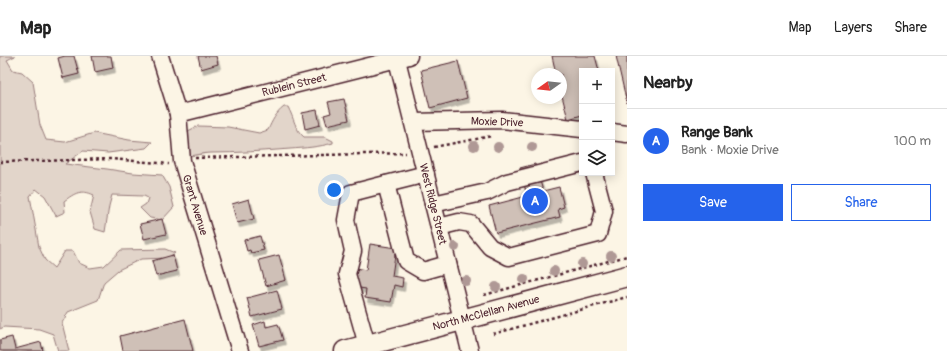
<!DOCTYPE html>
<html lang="en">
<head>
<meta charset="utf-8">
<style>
	body { margin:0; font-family:Pangolin,sans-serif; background:#f6f6f6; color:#222 }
	.controls { position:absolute; right:12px; top:12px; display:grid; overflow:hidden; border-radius:0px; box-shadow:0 2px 10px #0003 }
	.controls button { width:36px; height:36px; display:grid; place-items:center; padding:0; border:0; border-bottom:1px solid #e0e0e0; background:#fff; color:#222; font:20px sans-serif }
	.compass { position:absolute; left:531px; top:12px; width:36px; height:36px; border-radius:50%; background:#fff; box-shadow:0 2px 10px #0003; rotate:255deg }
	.you { position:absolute; left:334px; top:134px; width:14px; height:14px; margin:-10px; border:3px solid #fff; border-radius:50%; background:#1a73e8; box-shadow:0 0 0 6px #1a73e833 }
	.badge { display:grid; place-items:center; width:26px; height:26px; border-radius:50%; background:#2563eb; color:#fff; font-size:13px; font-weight:700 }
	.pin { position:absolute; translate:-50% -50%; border:2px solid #fff; box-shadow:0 1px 4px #0006 }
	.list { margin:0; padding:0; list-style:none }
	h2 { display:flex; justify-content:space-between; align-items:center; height:52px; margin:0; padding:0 16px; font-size:17px }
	h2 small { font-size:13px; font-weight:400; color:#767676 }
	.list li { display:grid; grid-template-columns:26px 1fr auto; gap:12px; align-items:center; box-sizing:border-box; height:64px; padding:0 16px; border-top:1px solid #e0e0e0 }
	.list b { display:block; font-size:15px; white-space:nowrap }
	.list p { margin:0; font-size:13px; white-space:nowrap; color:#767676 }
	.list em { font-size:13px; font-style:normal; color:#767676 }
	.actions { display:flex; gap:8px; padding:12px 16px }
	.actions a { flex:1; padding:9px 0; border:1px solid #2563eb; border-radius:0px; text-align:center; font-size:14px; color:#2563eb }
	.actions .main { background:#2563eb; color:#fff }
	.icon { flex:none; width:22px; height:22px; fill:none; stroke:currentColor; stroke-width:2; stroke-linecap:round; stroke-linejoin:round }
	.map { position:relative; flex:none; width:627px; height:295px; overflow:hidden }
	header { display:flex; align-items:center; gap:24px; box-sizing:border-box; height:56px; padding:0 20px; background:#fff; border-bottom:1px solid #e0e0e0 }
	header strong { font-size:19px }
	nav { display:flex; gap:22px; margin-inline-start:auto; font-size:14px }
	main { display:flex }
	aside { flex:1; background:#fff }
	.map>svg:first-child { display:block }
	.green { fill:#e2d5ca; stroke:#967a7a }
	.building { fill:#cfc0b7; stroke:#4a1f2b; filter:url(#shadow) }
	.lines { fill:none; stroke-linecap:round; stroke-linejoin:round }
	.minor-casing { stroke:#4a1f2b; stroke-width:19 }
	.major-casing { stroke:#4a1f2b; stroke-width:23 }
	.path { stroke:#4a1f2b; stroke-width:2.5; stroke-dasharray:3 3; stroke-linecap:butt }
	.minor { stroke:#fcf5e5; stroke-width:16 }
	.major { stroke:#fcf5e5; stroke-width:20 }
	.tree { fill:#af9895 }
	.labels { text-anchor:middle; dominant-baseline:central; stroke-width:3; stroke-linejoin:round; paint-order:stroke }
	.street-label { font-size:11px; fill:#4a1f2b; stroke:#fcf5e5 }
</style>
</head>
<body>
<header>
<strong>Map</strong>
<nav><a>Map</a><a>Layers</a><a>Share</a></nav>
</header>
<main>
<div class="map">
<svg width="627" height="295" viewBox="0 0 627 295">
	<defs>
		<filter id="shadow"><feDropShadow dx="2.5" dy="4.5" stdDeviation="0" flood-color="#0004"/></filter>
	</defs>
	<rect width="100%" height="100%" fill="#fcf5e5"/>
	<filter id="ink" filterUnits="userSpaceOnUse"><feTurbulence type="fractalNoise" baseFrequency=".025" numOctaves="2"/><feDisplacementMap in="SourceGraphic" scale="8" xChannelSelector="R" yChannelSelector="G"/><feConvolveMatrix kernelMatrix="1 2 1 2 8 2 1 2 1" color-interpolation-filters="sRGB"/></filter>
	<g filter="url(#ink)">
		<g class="green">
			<path d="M0,0h15l-8,4 6,10 9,2 11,10 7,43 6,15 19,2 29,-9 35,7 23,2 -6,6 -38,5 -25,-2 -18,13 42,5 26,4 29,2 7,12 5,20 -12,13 -12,-2 -10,-10 6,-4 2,-6 -4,-2 -32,-1 -3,11 -4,26 -10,-3 -5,-17 4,-17c-13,-6 -19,-2 -30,6l1,11 -9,4 -11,-20 -9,-7 -6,7 9,51 6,13 9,8 11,-17h8l6,12 11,5 14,-2 17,-16 44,-1 10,4 -8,5 -26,1 -23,11 -14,12 -6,18 -30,12 -6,11 7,28h-11l-5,-17 -14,-5 -35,-2 -4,2z"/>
			<path d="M284,51h4c6,11 7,23 16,30h21l8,4v2c-14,4 -28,5 -43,6 -26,2 -53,4 -79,4 -8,0 -16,3 -24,3l-1,-24 12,-6 30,1 31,6 9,-3c4,-9 8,-17 16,-23z"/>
		</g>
		<g class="building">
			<path d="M65,0h9l5,18 -16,4 -5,-20z"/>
			<path d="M92,0h19l2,12 -18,4z"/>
			<path d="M198,0h18l2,8 -17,5z"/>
			<path d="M552,0h43l4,15h-17v44l-14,4 -7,-27v-18h-5z"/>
			<path d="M616,0h11v47z"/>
			<path d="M458,5l9,37 -37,10 -9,-38z"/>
			<path d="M344,43l5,21 -22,5 -3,-10 7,-2 -3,-11z"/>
			<path d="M317,54l3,15 -15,4 -3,-16z"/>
			<path d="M535,108l8,27 16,-4 5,20 -6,2 2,8 -64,16 -7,-27 38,-10 -7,-28z"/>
			<path d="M249,143l5,20 -17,4 -5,-19z"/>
			<path d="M162,163l4,15 -22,5 -4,-15z"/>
			<path d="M260,180l4,14 -13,3 -1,-3 -3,1 -3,-11z"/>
			<path d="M370,188l26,4 -4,28 11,2 -1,9 -8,-2 -3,17 -26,-4 1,-9 -13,-2 2,-19 11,2z"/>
			<path d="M173,199l4,16 -21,5 -4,-15z"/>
			<path d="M279,199l7,25 -20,6 -7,-26z"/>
			<path d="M277,234l5,19 -30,8 -5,-19z"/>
			<path d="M185,263l8,32h-70l-3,-15z"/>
			<path d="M265,265l1,6 12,-3 5,16 -24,6 -6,-21z"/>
			<path d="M12,281l3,12 26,-7 2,9h-43v-11z"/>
		</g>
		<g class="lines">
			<defs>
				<g id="minor">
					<path d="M160,0l18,58 4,47 58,190"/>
					<path d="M396,0l74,295"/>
					<path d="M178,58l231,-58"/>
					<path d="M413,66l89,-2 80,9"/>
					<path d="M612,76l15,2"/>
					<path d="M386,128l40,-10"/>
					<path d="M433,148l54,-12 20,-10 75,-19"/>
					<path d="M439,171l20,-5 12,2 19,23 19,10 89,-23 6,-23 -10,-38"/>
					<path d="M367,289l-20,-71 6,-23 -7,-31 5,-27 35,-9 20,77 17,10 25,-7"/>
				</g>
				<path id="major" d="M345,295l282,-75"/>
			</defs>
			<use href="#minor" class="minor-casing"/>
			<use href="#major" class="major-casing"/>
			<g class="path">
				<path d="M434,91l58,-11"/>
				<path d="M195,102l211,-5"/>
				<path d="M0,106l112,-3 57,5"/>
				<path d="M484,239l143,-39"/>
				<path d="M493,278l134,-37"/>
			</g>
			<use href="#minor" class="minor"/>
			<use href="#major" class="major"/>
		</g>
		<g class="tree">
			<circle cx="474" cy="90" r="5"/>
			<circle cx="498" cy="91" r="5"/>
			<circle cx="532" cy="91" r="5"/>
			<circle cx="455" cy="191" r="5"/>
			<circle cx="611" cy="200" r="5"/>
			<circle cx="582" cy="208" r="5"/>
			<circle cx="554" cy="215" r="5"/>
			<circle cx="524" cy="223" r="5"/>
			<circle cx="466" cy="225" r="5"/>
			<circle cx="496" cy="231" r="5"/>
		</g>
	</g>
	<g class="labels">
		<g class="street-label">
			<text transform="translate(294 29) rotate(-14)">Rublein Street</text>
			<text transform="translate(497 66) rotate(2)">Moxie Drive</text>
			<text transform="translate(433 148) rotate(76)">West Ridge Street</text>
			<text transform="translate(195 149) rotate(73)">Grant Avenue</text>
			<text transform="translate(486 257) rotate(-15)">North McClellan Avenue</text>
		</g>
	</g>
</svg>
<div class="controls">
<button>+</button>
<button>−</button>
<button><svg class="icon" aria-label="layers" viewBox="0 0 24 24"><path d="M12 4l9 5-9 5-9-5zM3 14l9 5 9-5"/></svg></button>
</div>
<svg class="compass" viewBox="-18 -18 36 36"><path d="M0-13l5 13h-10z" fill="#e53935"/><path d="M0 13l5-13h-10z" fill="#767676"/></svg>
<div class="you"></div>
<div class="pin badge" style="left:535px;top:145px">A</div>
</div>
<aside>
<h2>Nearby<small></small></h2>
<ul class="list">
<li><span class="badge">A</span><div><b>Range Bank</b><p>Bank · Moxie Drive</p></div><em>100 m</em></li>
</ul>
<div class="actions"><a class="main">Save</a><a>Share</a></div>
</aside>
</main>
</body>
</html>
